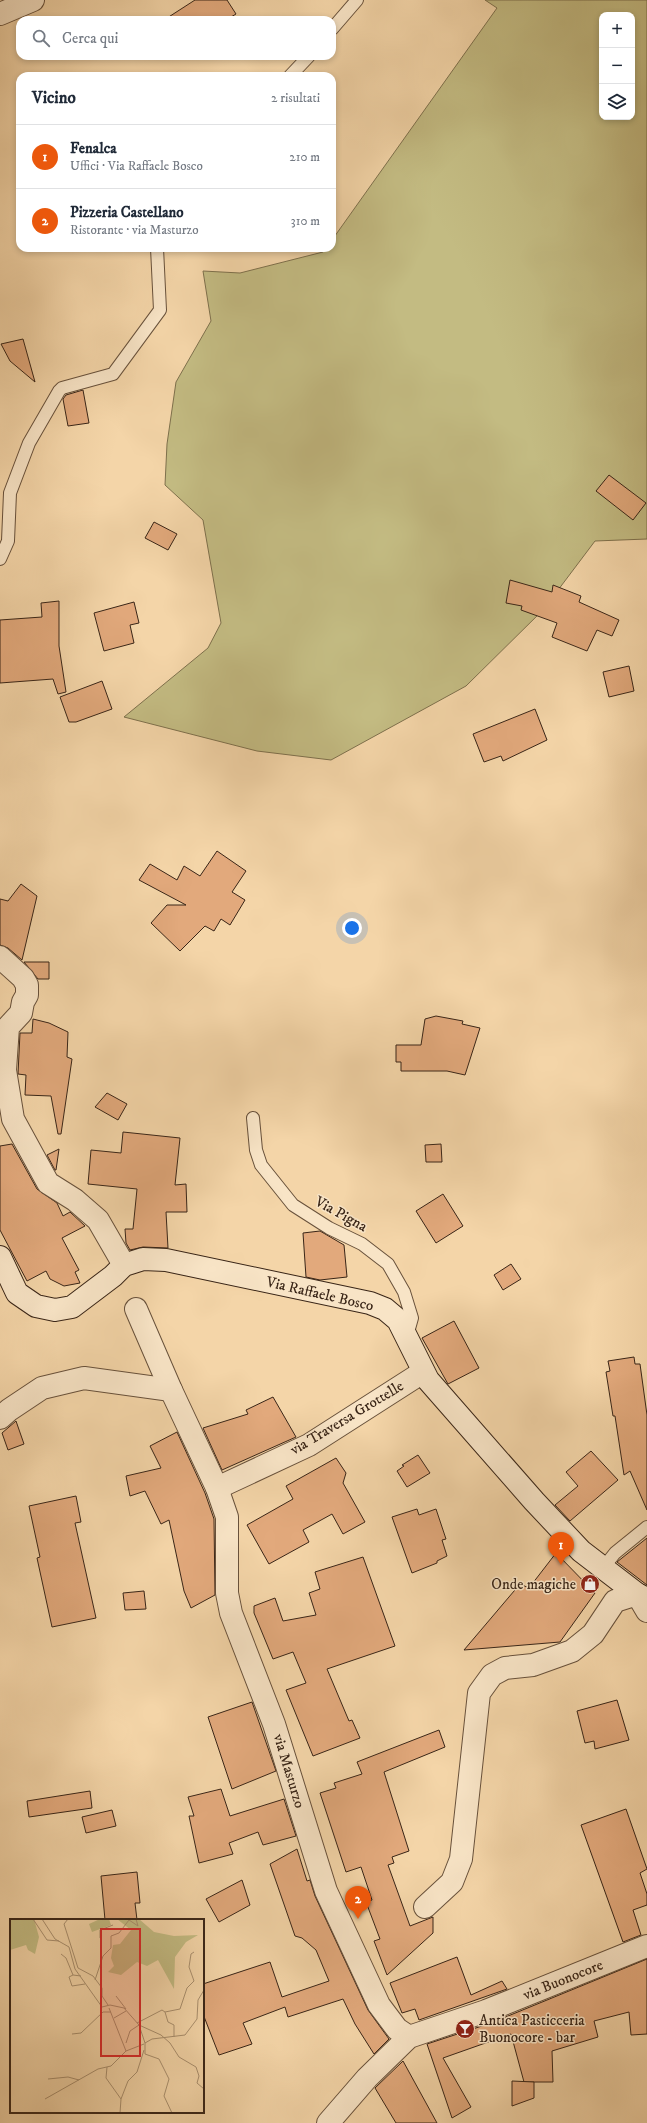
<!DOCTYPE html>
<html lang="it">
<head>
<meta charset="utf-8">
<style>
	body { margin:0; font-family:"IM FELL DW Pica",serif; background:#f2f2f3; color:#1f2937 }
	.controls { position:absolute; right:12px; top:12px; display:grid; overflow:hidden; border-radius:8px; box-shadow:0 2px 6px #0003 }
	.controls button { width:36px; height:36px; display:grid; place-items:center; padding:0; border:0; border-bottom:1px solid #e0e1e3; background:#fff; color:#1f2937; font:20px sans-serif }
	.you { position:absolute; left:352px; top:928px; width:14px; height:14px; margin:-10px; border:3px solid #fff; border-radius:50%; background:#1a73e8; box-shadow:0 0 0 6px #1a73e833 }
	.badge { display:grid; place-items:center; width:26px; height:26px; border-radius:50%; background:#ea580c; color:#fff; font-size:13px; font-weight:700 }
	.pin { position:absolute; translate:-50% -33px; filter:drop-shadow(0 1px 2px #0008) }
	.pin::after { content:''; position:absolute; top:21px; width:14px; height:12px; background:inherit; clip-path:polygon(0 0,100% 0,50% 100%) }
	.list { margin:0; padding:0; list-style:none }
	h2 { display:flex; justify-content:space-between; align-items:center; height:52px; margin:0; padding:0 16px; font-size:17px }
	h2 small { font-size:13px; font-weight:400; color:#747a83 }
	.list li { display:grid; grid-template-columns:26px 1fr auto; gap:12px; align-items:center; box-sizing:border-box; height:64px; padding:0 16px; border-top:1px solid #e0e1e3 }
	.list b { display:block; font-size:15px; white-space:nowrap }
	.list p { margin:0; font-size:13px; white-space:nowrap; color:#747a83 }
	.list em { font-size:13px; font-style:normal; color:#747a83 }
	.icon { flex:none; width:22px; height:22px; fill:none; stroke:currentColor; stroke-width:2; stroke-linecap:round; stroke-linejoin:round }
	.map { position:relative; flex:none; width:647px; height:2123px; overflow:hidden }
	.search { position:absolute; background:#fff; box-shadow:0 2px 6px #0003; left:16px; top:16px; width:320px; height:44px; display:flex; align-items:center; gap:10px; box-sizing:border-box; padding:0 14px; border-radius:12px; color:#747a83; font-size:15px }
	.panel { position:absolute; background:#fff; box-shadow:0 2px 6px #0003; left:16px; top:72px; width:320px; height:180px; border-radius:12px }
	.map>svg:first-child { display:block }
	.green { fill:#c3bb82; stroke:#7e704c; fill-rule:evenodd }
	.building { fill:#e2a97c; stroke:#392517 }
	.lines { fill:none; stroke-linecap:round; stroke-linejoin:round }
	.lane-casing { stroke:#68513b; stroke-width:14 }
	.street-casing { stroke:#68513b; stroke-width:24 }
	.secondary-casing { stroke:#392517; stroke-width:24 }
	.lane { stroke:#f8e4c6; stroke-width:12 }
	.street { stroke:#f8e4c6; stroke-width:22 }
	.secondary { stroke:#f8e4c6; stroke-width:22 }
	.labels { text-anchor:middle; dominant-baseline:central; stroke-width:3; stroke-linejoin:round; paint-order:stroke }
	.street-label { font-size:15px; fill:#392517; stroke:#f8e4c6 }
	.poi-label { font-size:15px; fill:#392517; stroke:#f8e4c6; text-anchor:end }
	.inset-road { fill:none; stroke:#a98f6e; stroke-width:1 }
	.view { fill:#d62828; fill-opacity:0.15; stroke:#d62828; stroke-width:2 }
	.inset-edge { fill:none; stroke:#392517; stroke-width:2 }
</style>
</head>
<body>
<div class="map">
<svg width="647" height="2123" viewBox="0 0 647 2123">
	<rect width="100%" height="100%" fill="#f4d5a8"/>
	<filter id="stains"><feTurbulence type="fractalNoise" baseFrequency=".005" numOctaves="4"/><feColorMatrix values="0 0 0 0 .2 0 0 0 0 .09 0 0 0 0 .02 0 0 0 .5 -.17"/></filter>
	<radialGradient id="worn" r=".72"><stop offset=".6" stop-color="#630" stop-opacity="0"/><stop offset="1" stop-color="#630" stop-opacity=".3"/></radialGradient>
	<path class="green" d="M485,0h162v539l-52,2 -52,69 -77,76 -135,74 -74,-9 -133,-34 84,-69 13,-25 -18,-103 -38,-35 2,-41 9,-62 35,-61 -8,-50 37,2 83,-21 3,-4h6v-8l165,-232zM602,15h30v102h-30z"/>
	<g class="building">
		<path d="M195,0h32l9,14 -10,6h-62z"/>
		<path d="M23,339l12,43 -25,-21 -9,-17z"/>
		<path d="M83,390l6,33 -21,3 -5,-27 3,-4z"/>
		<path d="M609,475l37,28 -13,17 -37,-29z"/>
		<path d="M154,522l23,12 -9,16 -23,-12z"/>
		<path d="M510,580l42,12 1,-7 28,11 -2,6 40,18 -7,16 -15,-6 -10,21 -35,-14 5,-14 -36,-13 1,-4 -16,-3z"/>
		<path d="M59,601v45l7,46 -8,2 -5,-15 -53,4v-63l42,-3 -1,-14z"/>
		<path d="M134,602l5,21 -9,2 4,18 -30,8 -10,-38z"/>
		<path d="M629,666l5,25 -25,6 -6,-25z"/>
		<path d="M102,681l10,28 -36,13h-7l-9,-25z"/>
		<path d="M535,709l12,31 -44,21 -2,-5 -17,6 -11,-28z"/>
		<path d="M217,851l29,20 -14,21 13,8 -15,25 -9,-6 -7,12 -9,-5 -25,25 -29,-28 16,-18h19l-47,-25 11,-16 27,16 7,-14 16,10z"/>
		<path d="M21,884l16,12 -15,64 -14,-12 -8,-3v-46l8,2z"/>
		<path d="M24,962h25v17h-11z"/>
		<path d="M436,1016l27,5 -1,3 18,4 -15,47 -18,-4h-46v-9h-5v-17h25l4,-26z"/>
		<path d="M33,1019l16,4 19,9 -1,25 5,2 -11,75h-3l-7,-38 -26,-1 1,-20 -8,-1 2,-41h12z"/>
		<path d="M107,1093l20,11 -9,16 -23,-13z"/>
		<path d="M123,1132l57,6 -5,47 11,-1 1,28h-21l2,36 -25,-1 -13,3 -4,-7 -1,-14h8l4,-40 -49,-5 3,-34 30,3z"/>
		<path d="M12,1144l25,45 20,14 6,13 7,-4 15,14 -23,12 17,32 -4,2 5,11 -16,3 -14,-7 -4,-8 -19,10 -27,-51v-84z"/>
		<path d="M441,1144l1,18h-16l-1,-17z"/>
		<path d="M59,1149l-3,21h-1l-8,-15z"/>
		<path d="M443,1194l20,32 -27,17 -20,-32z"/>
		<path d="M320,1231l24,14 3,32 -27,3 -14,-3 -3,-44z"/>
		<path d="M511,1264l10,15 -18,11 -9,-15z"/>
		<path d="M454,1321l25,47 -31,16 -26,-46z"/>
		<path d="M634,1357l1,7h5l7,51v95l-17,-39 -6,4 -9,-59h-2l-7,-44 4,-1 -2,-10z"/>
		<path d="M273,1397l23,40 -74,33 -19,-42 45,-14 -2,-4z"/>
		<path d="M16,1421l8,23 -16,6 -6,-17z"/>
		<path d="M177,1432l28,61 9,26 1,76 -24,13 -7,-17 -15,-71 -8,4 -16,-33 -15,5 -4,-20 35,-8 -11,-22z"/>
		<path d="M591,1451l27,29 -48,41 -15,-16 23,-19 -12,-14z"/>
		<path d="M418,1455l12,18 -23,14 -10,-16 7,-5 -2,-1z"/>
		<path d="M336,1458l10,15 -3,10 22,39 -22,12 -11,-20 -29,16 6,12 -40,22 -22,-39 46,-26 -7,-13z"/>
		<path d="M76,1496l5,26 -6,1 21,95 -44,9 -15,-69 3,-1 -11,-51z"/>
		<path d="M417,1509l2,6 17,-6 10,30 -4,1 5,16 -10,5v2l-25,10 -20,-56z"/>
		<path d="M647,1538v47l-30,-23z"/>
		<path d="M556,1553l39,40 -35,49 -96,8 56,-66 9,4z"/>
		<path d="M363,1557l32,89 -68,23 22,52 3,-1 8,18 -47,18 -27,-66 20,-7 -13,-31 -20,7 -19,-46v-7l21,-8 8,23 33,-6 -7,-22 11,-4 -5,-17z"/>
		<path d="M144,1591l2,18 -21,1 -2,-17z"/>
		<path d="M617,1700l12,40 -34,9 -1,-8 -9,2 -8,-32z"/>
		<path d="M252,1702l24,69 -44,18 -24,-72z"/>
		<path d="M439,1730l6,17 -61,25 25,79 -17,6 2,6 -6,2 22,61 23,-9v16l-46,42 -13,-34 6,-2 -14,-37 6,-2 -11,-33 -15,5 -26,-79 16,-5 -2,-5 28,-9 -5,-12z"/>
		<path d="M221,1789l9,27 54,-17 12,37 -33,9 -5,-13 -29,11 4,11 -34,9 -10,-47h5l-6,-19z"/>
		<path d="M90,1791l2,17 -63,9 -2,-16z"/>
		<path d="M626,1809l21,60 -7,4 7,21v11l-14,5 8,25 -18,7 -42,-117z"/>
		<path d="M112,1810l4,16 -30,7 -4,-16z"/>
		<path d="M297,1849l10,32 3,-1 5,16 53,114 21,29 -15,15 -19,-30 -12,-25 -55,18 -3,-10 -42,16 9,21 -33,11 -16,-41v-30l67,-22 12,35 47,-16 -13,-31 -14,-12 -7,-2 -25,-72z"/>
		<path d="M137,1872l3,31h-5l2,17h-32l-4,-44z"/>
		<path d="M242,1880l8,25 -31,17 -13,-23z"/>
		<path d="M457,1957l14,38 31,-14 5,8 -88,31 -4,-11 -13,4 -12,-30z"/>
		<path d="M647,1959v75l-16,1 -2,-23 -35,9 4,16 -46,14 1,31h-29l-13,-48 -68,24 28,49 -19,11 -25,-74 64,-21z"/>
		<path d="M403,2061l34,62h-41l-21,-35z"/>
		<path d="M512,2081l22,1v16l-22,8z"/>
	</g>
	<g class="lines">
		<defs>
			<g id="lane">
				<path d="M332,29l25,-29"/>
				<path d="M290,76l19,-20"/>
				<path d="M0,559l8,-18 2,-48 19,-50 30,-52 3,-3 51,-14 47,-64 -3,-62"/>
				<path d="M253,1118l3,32 5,15 32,40 36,23 33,16 26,20 16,28 8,26 -5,18"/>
				<path d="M603,1568l12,-15 32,-26"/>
			</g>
			<g id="street">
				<path d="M0,14l33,-14"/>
				<path d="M0,957l23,21 4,7v10l-4,7 -2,11 -13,14 -3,43 8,49 35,64 27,17 23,20 26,45"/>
				<path d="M136,1309l35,81 46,98 10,29v76l4,20 43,111 52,167 53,114 18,24 12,8"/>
				<path d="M0,1418l9,-8 33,-22 42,-10 87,12"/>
				<path d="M217,1488l92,-43 114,-73"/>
				<path d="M425,1907l27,-25 9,-23 18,-166 13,-18 13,-7 28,-3 39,-14 21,-17 22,-33 22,-7 10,17"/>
				<path d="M328,2123l39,-45 42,-41 77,-26 161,-65"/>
			</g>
			<path id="secondary" d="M0,1257l17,36 19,13 19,4 17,-3 41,-31 11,-11 19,-6 23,1 204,43 15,6 13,11 30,60 106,121 47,50 56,43 10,5"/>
		</defs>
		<use href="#lane" class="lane-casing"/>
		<use href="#street" class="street-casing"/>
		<use href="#secondary" class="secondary-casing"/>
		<use href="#lane" class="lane"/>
		<use href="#street" class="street"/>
		<use href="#secondary" class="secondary"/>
	</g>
	<defs>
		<symbol id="shop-disc" viewBox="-11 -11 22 22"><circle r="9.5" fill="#8f2418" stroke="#f8e4c6"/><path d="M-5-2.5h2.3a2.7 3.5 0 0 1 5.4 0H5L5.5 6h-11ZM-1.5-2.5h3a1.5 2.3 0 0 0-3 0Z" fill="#fff"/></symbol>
		<symbol id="bar-disc" viewBox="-11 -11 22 22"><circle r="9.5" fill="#8f2418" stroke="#f8e4c6"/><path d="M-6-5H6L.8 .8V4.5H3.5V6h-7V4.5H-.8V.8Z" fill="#fff"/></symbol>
	</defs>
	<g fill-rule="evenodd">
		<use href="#shop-disc" x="579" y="1573" width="22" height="22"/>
		<use href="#bar-disc" x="454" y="2018" width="22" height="22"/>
	</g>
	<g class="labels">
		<g class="street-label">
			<text transform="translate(341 1214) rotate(29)">Via Pigna</text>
			<text transform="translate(320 1294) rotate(13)">Via Raffaele Bosco</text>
			<text transform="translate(347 1418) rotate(-31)">via Traversa Grottelle</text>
			<text transform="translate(289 1771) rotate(73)">via Masturzo</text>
			<text transform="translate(563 1980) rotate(-22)">via Buonocore</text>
		</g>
		<g class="poi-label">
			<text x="576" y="1584">Onde magiche</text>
			<text x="479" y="2020" text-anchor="start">Antica Pasticceria<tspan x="479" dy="17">Buonocore - bar</tspan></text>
		</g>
	</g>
	<g transform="translate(10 1919)">
		<rect width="194" height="194" fill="#f4d5a8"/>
		<path d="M0,0h24l5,18 -4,17 -7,-4 -2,-5 -16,5zM90,0h9l2,6 -19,7 -3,-8zM107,0h22l15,13 20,4 24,-1 -12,7 -11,15 -1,32 -16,-29 -11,6 -10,-4 -16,13 -13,-3 6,-6 -3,-8 2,-13 7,-1 11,-14z" fill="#c3bb82"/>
		<path class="inset-road" d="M23,0l14,21 12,1M32,0l13,20 14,8 6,22 27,38 8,-2 14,3 15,17 22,10 9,8 9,14 17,10 3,9 -2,7 7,6M58,0l-4,5 14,44 15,8 9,12v8l6,9M90,19v-8l13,-5M51,35l5,4 7,17 8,1M63,56l-4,2 3,9 13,-2M85,61l8,-24 8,-8v-12l8,-3 10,-13 9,6 -2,-7M106,77l10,13M99,89l17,43M104,99l12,-7M127,104l25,-13 3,2M62,115l9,-1 22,-21h8M164,118v-12l-6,-3 -3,-10 15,-3 7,-21 7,-7 -5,-14 2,-13 3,-2M116,124l4,-12 9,-6 6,18v11l14,5 10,20 -5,17 8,17M135,124l7,-4 33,-4 12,-16 1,-19 6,-10M97,148l-1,11 15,21M38,160l20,-2 11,3M35,180l53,-30 13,-3 15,-15 18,-7M110,194l1,-14 7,-18 9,-9 7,-22"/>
		<path class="view" d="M91,10h39v127h-39z"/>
		<rect width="194" height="194" class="inset-edge"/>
	</g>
	<rect width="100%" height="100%" filter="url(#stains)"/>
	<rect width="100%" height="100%" fill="url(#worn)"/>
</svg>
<div class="controls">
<button>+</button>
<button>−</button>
<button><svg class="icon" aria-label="layers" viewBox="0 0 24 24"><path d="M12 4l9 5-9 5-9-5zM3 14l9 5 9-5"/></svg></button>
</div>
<div class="you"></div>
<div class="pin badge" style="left:561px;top:1565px">1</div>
<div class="pin badge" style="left:358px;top:1919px">2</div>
<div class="search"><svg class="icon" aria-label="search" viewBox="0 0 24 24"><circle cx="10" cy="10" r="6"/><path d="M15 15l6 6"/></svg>Cerca qui</div>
<section class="panel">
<h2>Vicino<small>2 risultati</small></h2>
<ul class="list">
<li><span class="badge">1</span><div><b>Fenalca</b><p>Uffici · Via Raffaele Bosco</p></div><em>210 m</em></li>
<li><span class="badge">2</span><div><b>Pizzeria Castellano</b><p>Ristorante · via Masturzo</p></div><em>310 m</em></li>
</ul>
</section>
</div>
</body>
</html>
